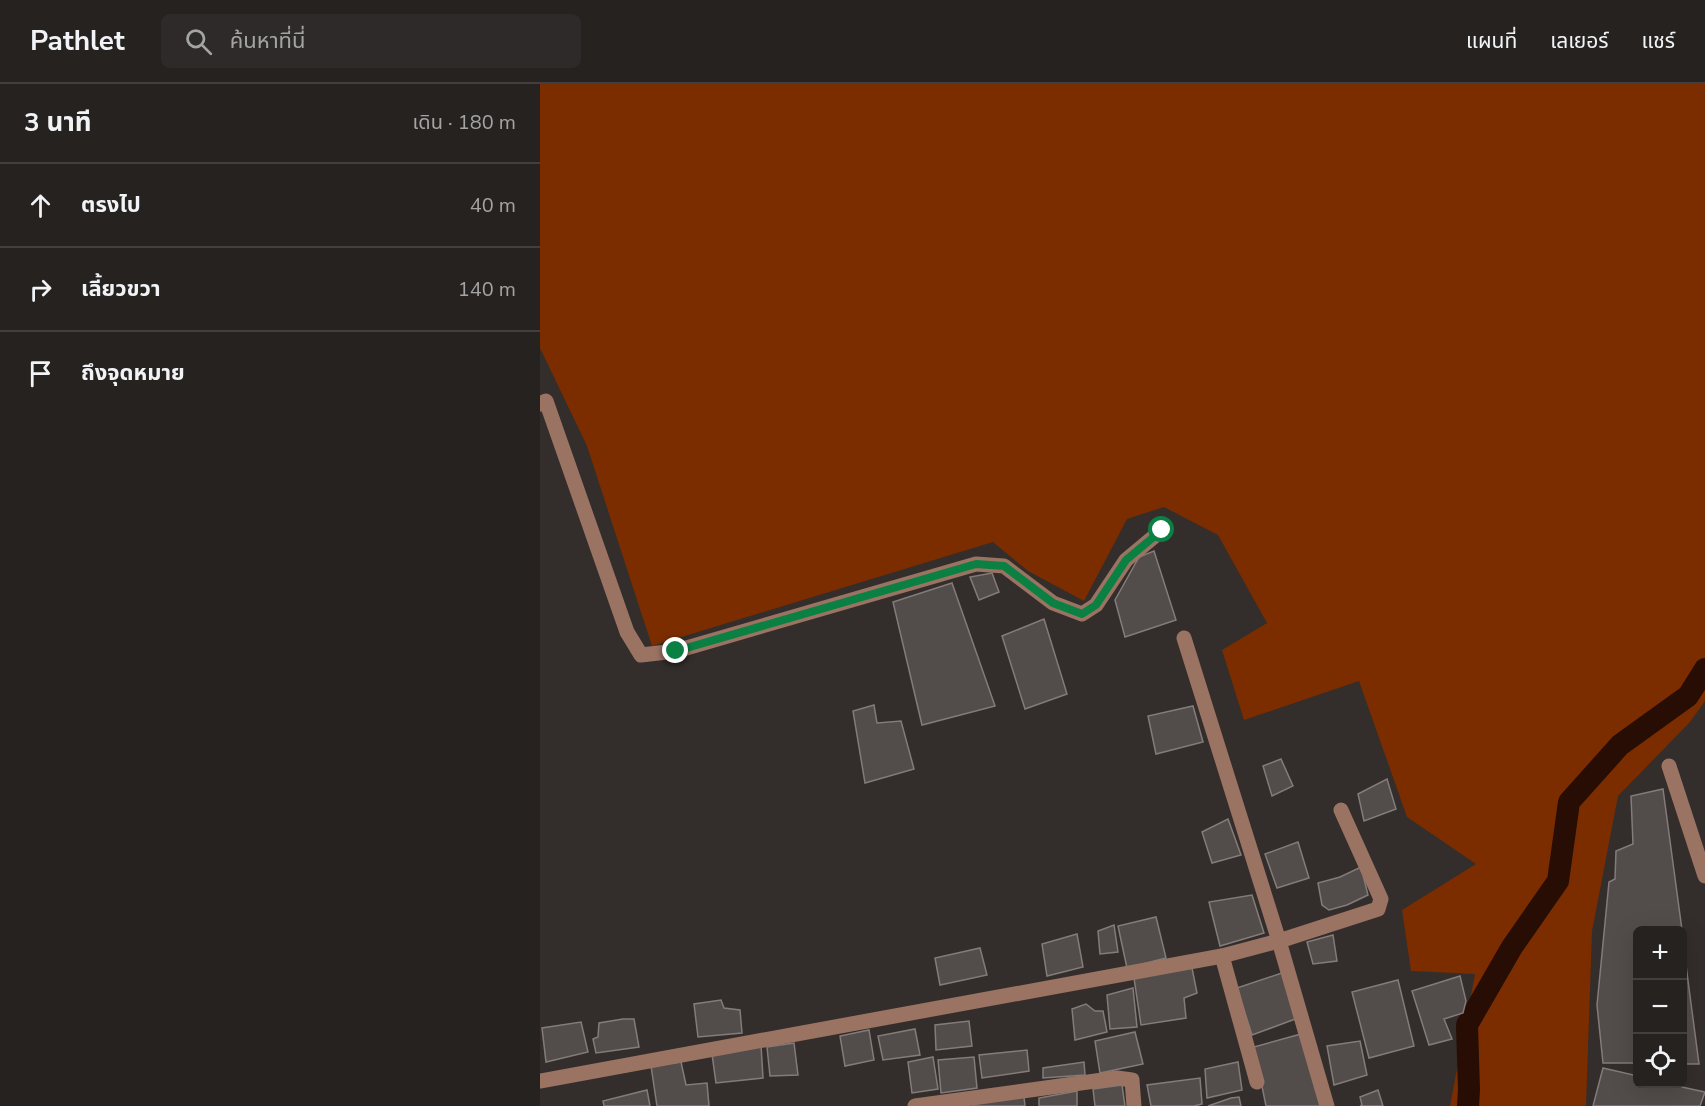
<!DOCTYPE html>
<html lang="th">
<head>
<meta charset="utf-8">
<style>
	body { margin:0; font-family:"Nunito Sans","Noto Sans Thai",sans-serif; background:#2e2a29; color:#f1f3f6 }
	.controls { position:absolute; right:18px; bottom:18px; display:grid; overflow:hidden; border-radius:9px; box-shadow:0 6px 24px #0002 }
	.controls button { width:54px; height:54px; display:grid; place-items:center; padding:0; border:0; border-bottom:2px solid #423f3e; background:#262220; color:#f1f3f6; font:30px sans-serif }
	.stop { position:absolute; width:18px; height:18px; margin:-14px; border:4px solid #0b8043; border-radius:50%; background:#fff }
	.stop.end { background:#0b8043; border-color:#fff; box-shadow:0 2px 6px #0008 }
	.list { margin:0; padding:0; list-style:none }
	h2 { display:flex; justify-content:space-between; align-items:center; height:78px; margin:0; padding:0 24px; font-size:26px }
	h2 small { font-size:20px; font-weight:400; color:#a4a4a5 }
	.list li { display:grid; grid-template-columns:39px 1fr auto; gap:18px; align-items:center; box-sizing:border-box; height:84px; padding:0 24px; border-top:2px solid #423f3e }
	.list b { display:block; font-size:22px; white-space:nowrap }
	.list em { font-size:20px; font-style:normal; color:#a4a4a5 }
	.icon { flex:none; width:33px; height:33px; fill:none; stroke:currentColor; stroke-width:2; stroke-linecap:round; stroke-linejoin:round }
	.map { position:relative; flex:none; width:1165px; height:1022px; overflow:hidden }
	header { display:flex; align-items:center; gap:36px; box-sizing:border-box; height:84px; padding:0 30px; background:#262220; border-bottom:2px solid #423f3e }
	header strong { font-size:28px }
	nav { display:flex; gap:33px; margin-inline-start:auto; font-size:21px }
	.search { width:420px; height:54px; background:#2e2a29; display:flex; align-items:center; gap:15px; box-sizing:border-box; padding:0 21px; border-radius:9px; color:#a4a4a5; font-size:22px }
	main { display:flex }
	aside { flex:1; background:#262220 }
	.map>svg:first-child { display:block }
	.green { fill:#7b2d00 }
	.lines { fill:none; stroke-linecap:round; stroke-linejoin:round }
	.canal { stroke:#270d03; stroke-width:22 }
	.building { fill:#524c4a; stroke:#837c7a; stroke-width:1.5 }
	.minor { stroke:#9a7363; stroke-width:15 }
	.route { stroke:#0b8043; stroke-width:8 }
</style>
</head>
<body>
<header>
<strong>Pathlet</strong>
<div class="search"><svg class="icon" aria-label="search" viewBox="0 0 24 24"><circle cx="10" cy="10" r="6"/><path d="M15 15l6 6"/></svg>ค้นหาที่นี่</div>
<nav><a>แผนที่</a><a>เลเยอร์</a><a>แชร์</a></nav>
</header>
<main>
<aside>
<h2>3 นาที<small>เดิน · 180 m</small></h2>
<ul class="list">
<li><svg class="icon" aria-label="ahead" viewBox="0 0 24 24"><path d="M12 20V5M6 11l6-6 6 6"/></svg><div><b>ตรงไป</b></div><em>40 m</em></li>
<li><svg class="icon" aria-label="right" viewBox="0 0 24 24"><path d="M7 20v-9h11M14 6l5 5-5 5"/></svg><div><b>เลี้ยวขวา</b></div><em>140 m</em></li>
<li><svg class="icon" aria-label="arrive" viewBox="0 0 24 24"><path d="M6 21V4h12l-3 4 3 4H6"/></svg><div><b>ถึงจุดหมาย</b></div></li>
</ul>
</aside>
<div class="map">
<svg width="1165" height="1022" viewBox="0 0 1165 1022">
	<rect width="100%" height="100%" fill="#332d2b"/>
	<path class="green" d="M0,0h1165v617l-15,21 -72,74 -26,135 -6,175h-136l25,-132 -64,-3 -9,-61 74,-46 -69,-47 -48,-136 -115,39 -22,-70 45,-27 -49,-88 -54,-28 -37,12 -43,82 -56,-30 -35,-29 -341,104 -65,-200 -47,-98z"/>
	<g class="lines">
		<path class="canal" d="M928,1022l1,-16 -2,-65 45,-78 46,-66 11,-79 51,-57 68,-49 17,-27"/>
	</g>
	<g class="building">
		<path d="M614,467l22,69 -51,17 -10,-37 24,-43z"/>
		<path d="M452,489l7,19 -20,8 -9,-23z"/>
		<path d="M412,499l43,123 -73,19 -29,-123z"/>
		<path d="M504,535l23,75 -42,15 -23,-73z"/>
		<path d="M334,621l3,18 24,-2 13,48 -49,14 -12,-72z"/>
		<path d="M653,622l10,36 -47,12 -8,-38z"/>
		<path d="M741,675l12,27 -21,10 -9,-30z"/>
		<path d="M847,695l9,30 -32,12 -6,-27z"/>
		<path d="M1123,705l19,141h-44v133h-35l-6,-58 12,-123 6,-3 1,-28 17,-7 -2,-48z"/>
		<path d="M688,735l13,36 -29,8 -10,-31z"/>
		<path d="M758,758l11,36 -32,10 -12,-34z"/>
		<path d="M821,783l7,28 -21,10 -18,5 -7,-5 -4,-22 22,-6z"/>
		<path d="M712,811l12,38 -44,13 -11,-44z"/>
		<path d="M616,833l10,41 -39,10 -9,-42z"/>
		<path d="M574,841l4,27 -18,2 -2,-23z"/>
		<path d="M537,850l6,33 -36,9 -5,-32z"/>
		<path d="M793,851l4,26 -24,3 -6,-22z"/>
		<path d="M1142,851l17,129h-17z"/>
		<path d="M440,864l7,27 -47,10 -5,-27z"/>
		<path d="M652,884l5,25 -13,5 2,20 -45,7 -7,-47z"/>
		<path d="M742,889l16,45 -46,17 -15,-47z"/>
		<path d="M920,892l6,25 -3,12 -19,6 8,20 -23,6 -17,-54z"/>
		<path d="M858,896l16,66 -45,12 -17,-66z"/>
		<path d="M593,904l4,39 -27,2 -3,-34z"/>
		<path d="M181,916l3,8 16,2 2,23 -44,4 -4,-33z"/>
		<path d="M546,920l9,7h8l4,21 -32,8 -3,-31z"/>
		<path d="M83,935h11l5,28 -43,6 -3,-14 5,-2 1,-14z"/>
		<path d="M429,937l3,25 -36,4 -1,-25z"/>
		<path d="M41,938l7,30 -42,10 -4,-34z"/>
		<path d="M375,945l5,26 -37,5 -5,-24z"/>
		<path d="M329,946l5,30 -29,6 -5,-30z"/>
		<path d="M595,948l8,32 -43,9 -5,-32z"/>
		<path d="M761,950l21,72h-56l-12,-59z"/>
		<path d="M820,957l7,34 -33,10 -7,-39z"/>
		<path d="M254,959l4,32 -28,1 -3,-29z"/>
		<path d="M221,961l2,33 -47,5 -4,-29z"/>
		<path d="M487,966l2,21 -47,7 -3,-23z"/>
		<path d="M393,973l5,32 -26,4 -4,-31z"/>
		<path d="M434,973l3,31 -36,5 -3,-33z"/>
		<path d="M141,978l5,23 21,-2 2,23h-52l-6,-40z"/>
		<path d="M544,978l1,13 -42,3v-10z"/>
		<path d="M698,978l4,28 -35,8 -2,-29z"/>
		<path d="M1063,984l35,8v8h30l37,8 -5,14h-107z"/>
		<path d="M660,994l2,26 -8,2h-43l-4,-21z"/>
		<path d="M582,1001l3,21h-30l-2,-17z"/>
		<path d="M107,1006l3,16h-46l-1,-5z"/>
		<path d="M838,1006l5,16h-23l2,-1 -2,-8z"/>
		<path d="M537,1007v15h-38v-8z"/>
		<path d="M484,1013l1,9h-52l-1,-2z"/>
		<path d="M699,1013l2,9h-33l23,-8z"/>
	</g>
	<g class="lines">
		<g class="minor">
			<path d="M0,320l6,-3 81,231 14,23 35,-4 300,-87 28,2 49,37 29,11 14,-9 30,-45 36,-30"/>
			<path d="M644,554l95,303 48,165"/>
			<path d="M1129,682l36,110"/>
			<path d="M682,872l35,126"/>
			<path d="M0,997l682,-125 57,-15 99,-32 3,-10 -40,-89"/>
			<path d="M375,1022l202,-28 15,2 2,26"/>
		</g>
	</g>
	<g class="lines">
		<path class="route" d="M136,567l300,-87 28,2 49,37 29,11 14,-9 30,-45 36,-30"/>
	</g>
</svg>
<div class="controls">
<button>+</button>
<button>−</button>
<button><svg class="icon" aria-label="locate" viewBox="0 0 24 24"><circle cx="12" cy="12" r="6"/><path d="M12 2v4M12 18v4M2 12h4M18 12h4"/></svg></button>
</div>
<div class="stop" style="left:622px;top:446px"></div>
<div class="stop end" style="left:136px;top:567px"></div>
</div>
</main>
</body>
</html>
